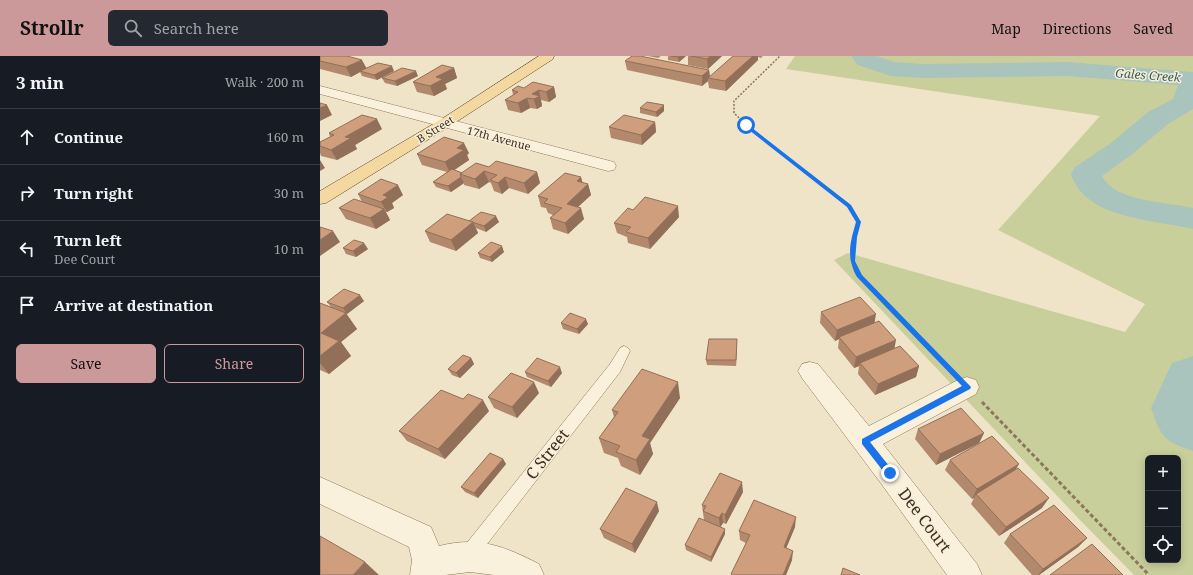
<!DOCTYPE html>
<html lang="en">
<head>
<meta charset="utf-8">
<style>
	body { margin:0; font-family:"Noto Serif",serif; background:#242831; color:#f1f3f6 }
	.controls { position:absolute; right:12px; bottom:12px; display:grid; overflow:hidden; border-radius:6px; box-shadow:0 2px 10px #0003 }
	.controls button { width:36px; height:36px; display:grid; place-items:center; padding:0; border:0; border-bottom:1px solid #363941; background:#171b24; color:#f1f3f6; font:20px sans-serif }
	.stop { position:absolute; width:12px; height:12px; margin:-9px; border:3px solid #1a73e8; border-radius:50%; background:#fff }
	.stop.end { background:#1a73e8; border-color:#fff; box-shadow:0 1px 4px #0008 }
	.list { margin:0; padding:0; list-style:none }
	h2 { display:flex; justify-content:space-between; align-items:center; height:52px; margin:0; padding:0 16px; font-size:17px }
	h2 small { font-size:13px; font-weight:400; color:#9ea1a6 }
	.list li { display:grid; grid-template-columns:26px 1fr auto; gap:12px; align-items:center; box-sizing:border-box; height:56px; padding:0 16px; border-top:1px solid #363941 }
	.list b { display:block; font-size:15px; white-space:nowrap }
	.list p { margin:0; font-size:13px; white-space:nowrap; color:#9ea1a6 }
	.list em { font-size:13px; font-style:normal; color:#9ea1a6 }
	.actions { display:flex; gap:8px; padding:12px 16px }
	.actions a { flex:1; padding:9px 0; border:1px solid #cc999b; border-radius:6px; text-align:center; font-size:14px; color:#cc999b }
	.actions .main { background:#cc999b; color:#111 }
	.icon { flex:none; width:22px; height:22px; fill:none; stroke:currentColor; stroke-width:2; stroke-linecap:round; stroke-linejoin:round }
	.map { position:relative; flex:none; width:873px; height:519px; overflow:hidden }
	header { display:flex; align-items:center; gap:24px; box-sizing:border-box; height:56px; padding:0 20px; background:#cc999b; color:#111 }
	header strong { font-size:19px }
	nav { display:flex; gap:22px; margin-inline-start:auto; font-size:14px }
	.search { width:280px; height:36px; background:#242831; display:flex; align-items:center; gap:10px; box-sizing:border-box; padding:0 14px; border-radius:6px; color:#9ea1a6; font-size:15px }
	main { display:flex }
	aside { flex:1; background:#171b24 }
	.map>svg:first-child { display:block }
	.green { fill:#c9cf9b; fill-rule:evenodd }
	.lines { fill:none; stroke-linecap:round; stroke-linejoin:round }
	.river { fill:#a9c4bc; fill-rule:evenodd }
	.service-casing { stroke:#8d765c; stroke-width:1 }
	.minor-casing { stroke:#8d765c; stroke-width:1 }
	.primary-casing { stroke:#5b4430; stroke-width:1 }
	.path-far3 { stroke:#8d765c; stroke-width:1.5; stroke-dasharray:2 1.5; stroke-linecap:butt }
	.path-far2 { stroke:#8d765c; stroke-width:2; stroke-dasharray:2.5 1.5; stroke-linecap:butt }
	.path-far1 { stroke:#8d765c; stroke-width:2.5; stroke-dasharray:3 2; stroke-linecap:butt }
	.path { stroke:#8d765c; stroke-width:3; stroke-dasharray:4 2.5; stroke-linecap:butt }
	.service { fill:#faf1dc; fill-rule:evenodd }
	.minor { fill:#faf1dc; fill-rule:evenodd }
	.primary { fill:#f3d9a0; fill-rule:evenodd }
	.wall { fill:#b2896c }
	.shaded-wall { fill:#916f58 }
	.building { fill:#cf9f7d; stroke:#916f58 }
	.route { fill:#1a73e8 }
	.labels { text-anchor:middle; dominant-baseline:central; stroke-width:3; stroke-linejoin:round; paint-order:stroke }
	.far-street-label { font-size:11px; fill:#3d2e20; stroke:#f7eed8 }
	.far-water-label { font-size:12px; font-style:italic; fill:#2f5d5a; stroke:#f7eed8 }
	.near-street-label { font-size:16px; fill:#3d2e20; stroke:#f7eed8 }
</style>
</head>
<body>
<header>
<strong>Strollr</strong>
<div class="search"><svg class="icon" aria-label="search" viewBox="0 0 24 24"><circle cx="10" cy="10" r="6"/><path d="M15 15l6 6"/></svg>Search here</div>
<nav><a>Map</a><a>Directions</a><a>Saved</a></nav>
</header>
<main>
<aside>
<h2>3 min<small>Walk · 200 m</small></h2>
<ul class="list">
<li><svg class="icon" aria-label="ahead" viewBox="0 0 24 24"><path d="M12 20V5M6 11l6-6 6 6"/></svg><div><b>Continue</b></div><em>160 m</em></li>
<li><svg class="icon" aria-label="right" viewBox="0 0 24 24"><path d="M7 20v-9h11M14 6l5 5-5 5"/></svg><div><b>Turn right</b></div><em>30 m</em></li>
<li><svg class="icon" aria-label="left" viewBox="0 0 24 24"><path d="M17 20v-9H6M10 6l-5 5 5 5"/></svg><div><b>Turn left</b><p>Dee Court</p></div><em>10 m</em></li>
<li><svg class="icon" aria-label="arrive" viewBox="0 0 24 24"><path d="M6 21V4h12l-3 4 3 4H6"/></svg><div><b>Arrive at destination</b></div></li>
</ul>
<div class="actions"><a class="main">Save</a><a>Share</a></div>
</aside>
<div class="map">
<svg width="873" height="519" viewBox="0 0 873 519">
	<rect width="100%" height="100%" fill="#f0e4c8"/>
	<path class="green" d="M475,0h398v519h-59l-55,-56 -245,-259 14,-7 277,79 20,-28 -147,-74 102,-114 -314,-47zM828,402h30v102h-30z"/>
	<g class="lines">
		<g class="river">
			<path d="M531,0h26l17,6 29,2 144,-2 126,10v37l-25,15 -37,31 -29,21c12,26 68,26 91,32v21c-40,-10 -107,-9 -122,-55l4,-7 36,-24 37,-31 25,-13 5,-14 -111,-9 -144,2 -32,-2 -33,-11z"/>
			<path d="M873,300v95c-30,-10 -31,-13 -42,-43l21,-45z"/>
		</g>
		<defs>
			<path id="service" d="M304,290l4,2 2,3 -10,21 -146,189 -6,2 -6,-2 -2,-6 2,-6 148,-185 10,-16z"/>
			<g id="minor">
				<path d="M0,30l294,76 2,4 -2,4 -6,1 -288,-77z"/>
				<path d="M490,306l8,2 51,62 89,-46 9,-3 9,3 3,7 -3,7 -93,50 94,120 5,11h-35l-67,-93 -78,-104 -4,-7 4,-7z"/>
				<path d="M0,421l111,50 8,19c40,-10 65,0 100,18l5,11h-50l-24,-3 -25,3h-35l2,-15 -3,-13 -89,-43z"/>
			</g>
			<path id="primary" d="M219,0h15l-1,3 -103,67 -124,77 -6,1v-13l120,-71z"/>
		</defs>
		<use href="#service" class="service-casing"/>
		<use href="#minor" class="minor-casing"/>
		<use href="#primary" class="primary-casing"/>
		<path class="path-far3" d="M454,91l-28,-22 -12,-12v-12l46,-45"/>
		<path class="path-far2" d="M452,90l78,60 9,16 -5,15 -2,22"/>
		<path class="path-far1" d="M532,202v3l8,15 92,95"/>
		<path class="path" d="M662,346l167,173"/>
		<use href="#service" class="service"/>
		<use href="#minor" class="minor"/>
		<use href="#primary" class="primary"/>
	</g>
	<g class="wall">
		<path d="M0,0l46,12 28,3 -17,9 -15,-4 -2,-4 -9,5 -31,-8z"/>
		<path d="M328,0h13l-3,2z"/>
		<path d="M348,0h18l-7,6 -11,-2z"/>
		<path d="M368,0h34l-14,13 -20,-4z"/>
		<path d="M413,0h30l-2,2 -3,-1v3l-32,31 -17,-3 -1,-7 -6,5 -75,-16 -2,-9 84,9 1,7z"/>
		<path d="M134,12l3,10 -12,6 2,5 -13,7 -17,-4 -4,-10z"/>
		<path d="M98,20l-21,10 -12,-3 -3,-5z"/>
		<path d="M234,31l2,10 -7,5 -8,-2 1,6 -5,3 -7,-1 -9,5 -13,-3 -3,-10 8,-5 -1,-5 12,-2z"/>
		<path d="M320,52l24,3 -7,6 -17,-4z"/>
		<path d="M335,66l1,10 -14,13 -31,-7 -2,-11z"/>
		<path d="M62,73l-27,16 2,4 -20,11 -16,-4 -1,-3v-11l10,-5 -1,-4z"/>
		<path d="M149,97l-2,2 2,5 -15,10 8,3 27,-6 48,5 3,11 -12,11 -19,-6 -7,6 -8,-3 -3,-8 -2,-1 -10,7 -15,-4v-2l-13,9 -15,-5 -3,-5 14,-10 -25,-7 -5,-11z"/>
		<path d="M261,121l1,6 6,1 3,11 -13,12 6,12 -16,15 -15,-5 -3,-11 3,-3 -5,-2 -2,-5 -5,-1 -3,-11z"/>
		<path d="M38,138l45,1 -11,8 2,5 -7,4h-1l4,8 -14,9 -30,-10 -7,-11 23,-6z"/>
		<path d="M313,154l46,7 -29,32 -22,-6 -1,-6 -10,-4 -3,-10z"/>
		<path d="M149,165l30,1 -13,10 -10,-4 2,5 -22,18 -26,-9 -5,-11z"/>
		<path d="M23,192l25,1 -12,8 -10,-3z"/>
		<path d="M184,196l-12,10 -12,-4 -2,-5z"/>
		<path d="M44,245l-17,13h-1l11,15 -16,13 10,14 -22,18 -9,-4v-67l11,4 -4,-5z"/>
		<path d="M501,256l53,11 20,26 25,17 -3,11 -41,18 -17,-21 1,-8 -5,2 -16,-20 1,-9 -4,2 -15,-18z"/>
		<path d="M241,267l27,1 -9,10 -16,-5z"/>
		<path d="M417,283l-1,27 -29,-1 -1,-5z"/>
		<path d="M151,302l3,6 -14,14 -8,-3 -4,-6z"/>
		<path d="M205,316l37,1 -11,14 -24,-10z"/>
		<path d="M219,337l-22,25 -23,-10 -6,-11z"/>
		<path d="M360,342l-30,45 3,11 -13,21 -19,-9 -3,-8 -14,-5 -5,-15 15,-21 -2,-7z"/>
		<path d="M169,355l-44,48 -38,-18 -8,-10z"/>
		<path d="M598,373l66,4 -5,10 -43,22 -21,-26z"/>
		<path d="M183,403l3,5 -28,34 -13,-6 -4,-5z"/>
		<path d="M630,404l66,9 26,39 -43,28 -28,-32 3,-6 -2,1 -27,-29z"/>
		<path d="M423,436l-17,32 -3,-1 -3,4 5,7 -14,28 -25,-12 -1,-5 19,-25 -2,-15z"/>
		<path d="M339,455l-24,42 -31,-15 -4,-9z"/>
		<path d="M475,471l-9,21 6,12 -6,15h-54l14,-32 -6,-3 -1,-9z"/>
		<path d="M690,478l77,4 -9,9 -39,28h-7l-28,-32z"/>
	</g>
	<g class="shaded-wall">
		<path d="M360,0h6l-7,6 -1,-5z"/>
		<path d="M391,0h11l-14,13 -1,-10z"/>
		<path d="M433,0h5v4l-32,31 -1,-10z"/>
		<path d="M42,4l5,9 -7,2v1l-9,5 -5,-10z"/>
		<path d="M72,10l2,5 -17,9 -3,-5z"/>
		<path d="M134,12l3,10 -12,6 2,5 -13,7 -4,-10 6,-9z"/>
		<path d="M389,14l1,8h-2v3l-6,5v-10z"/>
		<path d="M96,15l2,5 -21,10 -2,-5z"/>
		<path d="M234,31l2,10 -7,5 -3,-10z"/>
		<path d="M219,34l3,16 -5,3 -5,-15z"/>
		<path d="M207,42l3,10 -9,5 -3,-10z"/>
		<path d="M7,49l5,10 -12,6v-13z"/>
		<path d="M344,49v6l-7,6 -1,-5z"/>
		<path d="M57,63l5,10 -27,16 2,4 -20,11 -6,-10 14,-13z"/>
		<path d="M335,66l1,10 -14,13 -1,-10z"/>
		<path d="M144,87l5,10 -2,2 2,5 -19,13 -5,-11 12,-14z"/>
		<path d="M0,104l5,8 -5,3z"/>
		<path d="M164,115l5,11 -10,7 -4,-10z"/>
		<path d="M217,116l3,11 -12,11 -4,-11z"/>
		<path d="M141,121l3,6 -13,9 -3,-6z"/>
		<path d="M185,121l4,11 -7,6 -4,-11z"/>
		<path d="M261,121l3,11 -7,-7z"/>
		<path d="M268,128l3,11 -21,19 -3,-10z"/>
		<path d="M78,129l5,10 -11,8 2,5 -7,4 -6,-10 2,-7z"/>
		<path d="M358,150l1,11 -29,32 -2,-11z"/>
		<path d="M261,152l3,11 -16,15 -3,-11z"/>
		<path d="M64,153l6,11 -14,9 -6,-11z"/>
		<path d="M176,160l3,6 -13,10 -2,-6z"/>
		<path d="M153,166l5,11 -22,18 -5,-11z"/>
		<path d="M13,175l7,11 -20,14v-16z"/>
		<path d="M44,187l4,6 -12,8 -3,-6z"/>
		<path d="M182,190l2,6 -12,10 -2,-5z"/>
		<path d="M40,239l4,6 -17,13 -4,-6z"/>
		<path d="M26,257l11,16 -16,13 10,14 -22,18 -9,-11 1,-30z"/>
		<path d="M556,258l-2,12 -35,11v2l-4,2 2,-11z"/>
		<path d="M266,263l2,5 -9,10 -2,-5z"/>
		<path d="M417,283v6l-1,21v-6z"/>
		<path d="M576,284l-2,11 -34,12 -1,3 -5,2 2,-11z"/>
		<path d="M151,302l3,6 -14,14 -4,-5z"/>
		<path d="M599,310l-3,11 -41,18 3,-11z"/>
		<path d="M240,311l2,6 -11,14 -3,-6z"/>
		<path d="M214,326l5,11 -22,25 -5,-11z"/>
		<path d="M358,326l2,16 -30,45 3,11 -13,21 -4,-15 6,-24z"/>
		<path d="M163,344l6,11 -44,48 -7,-10z"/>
		<path d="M664,377l-5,10 -43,22 4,-11z"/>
		<path d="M183,403l3,5 -28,34 -4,-5z"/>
		<path d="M699,408l-6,10 -37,20 -2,4 -2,1 5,-10z"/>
		<path d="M422,426l1,10 -17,32 -1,-9z"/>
		<path d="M729,442l-7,10 -43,28 7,-9z"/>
		<path d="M337,446l2,9 -24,42 -3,-9z"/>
		<path d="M402,457l1,10 -3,5 -1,-10z"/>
		<path d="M476,461l-1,10 -12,29 1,-9z"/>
		<path d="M405,473v5l-14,28v-5z"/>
		<path d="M767,482l-9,9 -39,28h-1l5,-6z"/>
		<path d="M473,495l-1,9 -6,15h-3z"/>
		<path d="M45,506l14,13h-26z"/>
	</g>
	<g class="building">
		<path d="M0,0h27l15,4 -16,7 -26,-6z"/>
		<path d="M312,0h8l69,14 -7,6 -77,-15z"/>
		<path d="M351,0h9l-2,1z"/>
		<path d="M371,0h20l-4,3z"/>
		<path d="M413,0h20l-28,25 -17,-3z"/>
		<path d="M58,7l14,3 -18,9 -14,-4z"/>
		<path d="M122,9l12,3 -18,9 7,2 -13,7 -17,-4z"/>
		<path d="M82,12l14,3 -21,10 -13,-3z"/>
		<path d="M213,26l21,5 -8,5 -7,-2 -7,4 8,2 -6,3 -7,-1 -9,5 -13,-3 13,-8 -6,-2 6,-4 6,2z"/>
		<path d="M327,46l17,3 -8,7 -16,-4z"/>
		<path d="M0,47l7,2 -7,3z"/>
		<path d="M42,59l15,4 -32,18 6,1 -20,12 -11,-4v-4l14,-7 -5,-2z"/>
		<path d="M304,59l31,7 -14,13 -32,-8z"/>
		<path d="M124,81l20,6 -7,5 7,2 -19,12 -28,-8z"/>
		<path d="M176,105l41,11 -13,11 -19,-6 -7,6 -8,-3 7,-5 -13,-4 -9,8 -15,-5 16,-11 13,4z"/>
		<path d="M132,113l10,4 -2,1 1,3 -13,9 -15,-4z"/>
		<path d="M245,117l16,4 -4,4 11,3 -21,20 14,4 -16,15 -15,-5 12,-10 -18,-5 4,-4 -10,-3z"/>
		<path d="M61,123l17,6 -15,10 5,2 -7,5 -23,-8z"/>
		<path d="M325,141l33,9 -30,32 -22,-6 5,-5 -17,-4 14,-15 5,2z"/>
		<path d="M34,143l30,10 -14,9 -31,-10z"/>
		<path d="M161,156l15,4 -12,10 -15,-5z"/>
		<path d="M127,158l26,8 -22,18 -26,-9z"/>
		<path d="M0,171l13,4 -13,9z"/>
		<path d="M34,184l10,3 -11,8 -10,-3z"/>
		<path d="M171,186l11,4 -12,11 -12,-4z"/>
		<path d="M24,233l16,6 -17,13 -16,-6z"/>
		<path d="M540,241l16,17 -39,16 -16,-18z"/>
		<path d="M0,247l26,10 -25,20 18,8 -19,15z"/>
		<path d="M250,257l16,6 -9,10 -16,-6z"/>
		<path d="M559,265l17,19 -40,17 -17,-20z"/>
		<path d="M389,283h28l-1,21h-30z"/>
		<path d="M580,290l19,20 -41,18 -18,-21z"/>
		<path d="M143,299l8,3 -15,15 -8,-4z"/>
		<path d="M217,302l23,9 -12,14 -23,-9z"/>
		<path d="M322,313l36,13 -36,54 8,3 -14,21 -20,-8 4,-6 -21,-8 19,-26 -6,-2z"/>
		<path d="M191,317l23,9 -22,25 -24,-10z"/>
		<path d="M121,334l22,9 5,-5 15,6 -45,49 -39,-18z"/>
		<path d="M641,352l23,25 -44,21 -22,-25z"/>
		<path d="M672,380l27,28 -42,25 -27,-29z"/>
		<path d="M170,397l13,6 -29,34 -13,-6z"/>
		<path d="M698,412l31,30 -43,29 -30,-33z"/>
		<path d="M400,417l22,9 -17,33 -3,-2 -3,5 -16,-7 3,-5 -4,-1z"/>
		<path d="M306,432l31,14 -25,42 -32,-15z"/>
		<path d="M434,444l42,17 -12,30 9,4 -10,24h-50l-2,-1 19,-39 -11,-4z"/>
		<path d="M734,449l33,33 -44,31 -33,-35z"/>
		<path d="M379,462l26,11 -14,28 -26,-12z"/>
		<path d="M0,480l45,26 -12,13h-33z"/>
		<path d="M772,488l31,31h-73z"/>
		<path d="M523,512l17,7h-19z"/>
	</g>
	<path class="route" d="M424,68h3l104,81 10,17 -4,15 -2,24 7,14 109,112 -1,2 -100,53 23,29v5h-6l-25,-32v-5l100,-53 -105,-109c-11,-20 -7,-34 -1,-55l-9,-15 -103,-81z"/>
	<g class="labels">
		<g class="far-street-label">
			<text transform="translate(115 73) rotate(-32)">B Street</text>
			<text transform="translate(179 82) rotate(15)">17th Avenue</text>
		</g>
		<g class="far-water-label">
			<text transform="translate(828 19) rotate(4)">Gales Creek</text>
		</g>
		<g class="near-street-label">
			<text transform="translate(227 398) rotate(-52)">C Street</text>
			<text transform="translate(605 464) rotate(53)">Dee Court</text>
		</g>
	</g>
</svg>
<div class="controls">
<button>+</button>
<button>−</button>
<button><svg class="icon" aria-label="locate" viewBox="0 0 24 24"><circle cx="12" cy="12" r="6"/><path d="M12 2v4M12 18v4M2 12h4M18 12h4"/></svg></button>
</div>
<div class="stop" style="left:426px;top:69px"></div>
<div class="stop end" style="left:570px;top:417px"></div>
</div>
</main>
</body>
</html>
